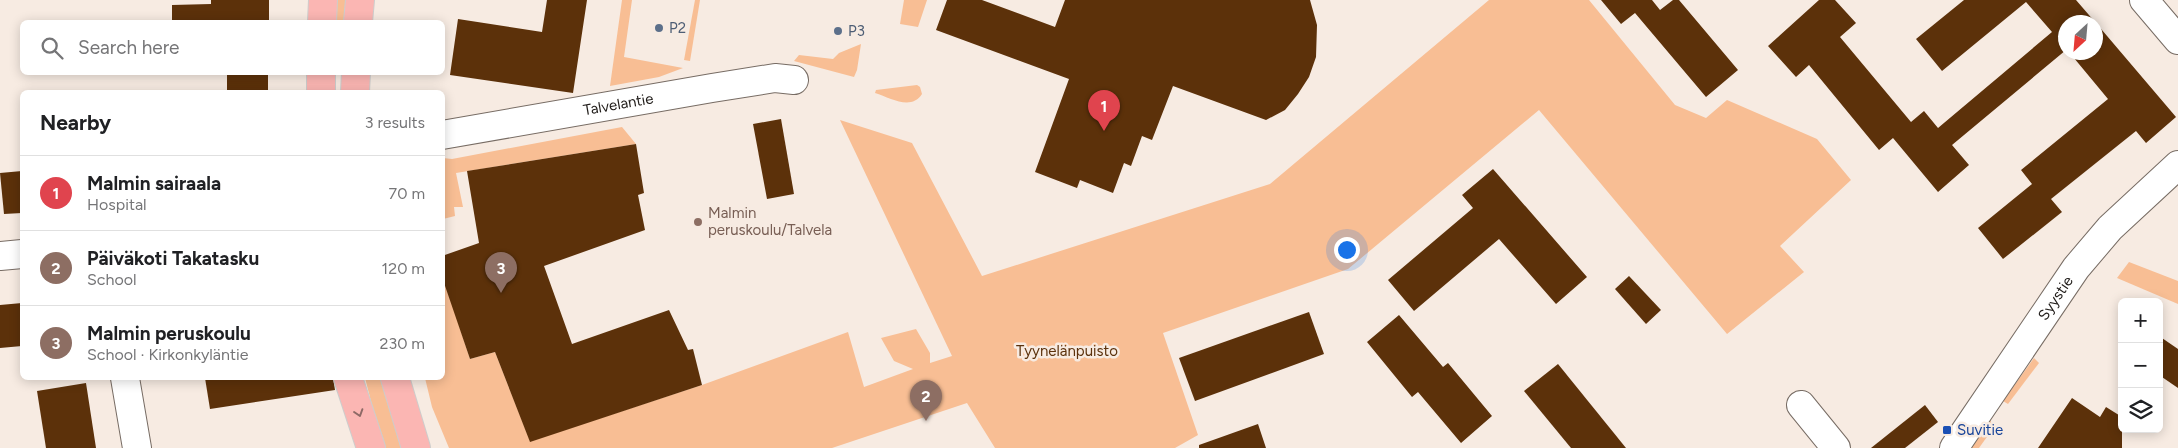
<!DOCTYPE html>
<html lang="en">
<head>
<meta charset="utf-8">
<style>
	body { margin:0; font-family:Figtree,sans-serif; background:#f6f6f6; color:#202124 }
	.controls { position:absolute; right:15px; bottom:15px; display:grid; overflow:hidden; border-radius:8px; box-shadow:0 2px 12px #0003 }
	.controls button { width:45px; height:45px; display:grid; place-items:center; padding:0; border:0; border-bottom:1px solid #e0e0e0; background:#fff; color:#202124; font:25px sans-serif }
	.compass { position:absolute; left:2058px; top:15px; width:45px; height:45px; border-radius:50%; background:#fff; box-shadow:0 2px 12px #0003; rotate:206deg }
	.you { position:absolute; left:1346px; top:249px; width:18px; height:18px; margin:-12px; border:4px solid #fff; border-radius:50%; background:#1a73e8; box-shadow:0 0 0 8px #1a73e833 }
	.badge { display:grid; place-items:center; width:32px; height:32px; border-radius:50%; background:#b45309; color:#fff; font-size:16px; font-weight:700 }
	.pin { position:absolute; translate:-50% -41px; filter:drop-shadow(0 1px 2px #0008) }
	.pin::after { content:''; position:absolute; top:26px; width:18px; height:15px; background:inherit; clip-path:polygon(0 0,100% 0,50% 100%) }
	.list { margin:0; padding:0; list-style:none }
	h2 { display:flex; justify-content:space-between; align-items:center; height:65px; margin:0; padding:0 20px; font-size:21px }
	h2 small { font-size:16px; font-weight:400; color:#757577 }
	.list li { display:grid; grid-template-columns:32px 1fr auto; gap:15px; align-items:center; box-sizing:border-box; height:75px; padding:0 20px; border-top:1px solid #e0e0e0 }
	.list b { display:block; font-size:19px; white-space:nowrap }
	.list p { margin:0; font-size:16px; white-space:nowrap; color:#757577 }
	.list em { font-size:16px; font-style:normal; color:#757577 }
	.icon { flex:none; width:28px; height:28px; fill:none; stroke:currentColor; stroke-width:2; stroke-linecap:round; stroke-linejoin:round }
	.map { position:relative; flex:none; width:2178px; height:448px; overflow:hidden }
	.search { position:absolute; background:#fff; box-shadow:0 2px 12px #0003; left:20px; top:20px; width:425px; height:55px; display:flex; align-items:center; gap:12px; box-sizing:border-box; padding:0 18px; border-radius:8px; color:#757577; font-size:19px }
	.panel { position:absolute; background:#fff; box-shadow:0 2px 12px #0003; left:20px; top:90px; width:425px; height:290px; border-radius:8px }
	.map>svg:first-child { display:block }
	.green { fill:#f8be94 }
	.building { fill:#5c310a }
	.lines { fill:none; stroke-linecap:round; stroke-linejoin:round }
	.minor-casing { stroke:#776c64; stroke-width:30 }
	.major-casing { stroke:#cecdcc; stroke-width:30 }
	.minor { stroke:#fff; stroke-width:28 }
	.major { stroke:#fbb6b3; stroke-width:28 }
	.oneway { stroke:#8e6966 }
	.service-dot { fill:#5c6f8a; stroke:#f7ebe2; stroke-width:2 }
	.education-dot { fill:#8d6e63; stroke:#f7ebe2; stroke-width:2 }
	.transit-dot { fill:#1a4fb4; stroke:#f7ebe2; stroke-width:2 }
	.labels { text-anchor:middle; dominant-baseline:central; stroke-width:5; stroke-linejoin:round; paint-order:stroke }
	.service-label { font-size:15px; fill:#4e5e75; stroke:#f7ebe2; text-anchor:start }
	.street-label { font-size:15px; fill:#201c19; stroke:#f7ebe2 }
	.education-label { font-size:15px; fill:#785e54; stroke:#f7ebe2; text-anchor:start }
	.park-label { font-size:15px; fill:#5c320d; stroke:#f7ebe2 }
	.transit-label { font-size:15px; fill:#164399; stroke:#f7ebe2; text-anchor:start }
</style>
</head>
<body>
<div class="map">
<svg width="2178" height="448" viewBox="0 0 2178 448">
	<rect width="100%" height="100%" fill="#f7ebe2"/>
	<g class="green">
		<path d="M337,0h10l-2,22h-9z"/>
		<path d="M622,0h10l-8,57 59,11 -24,9 -49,9z"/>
		<path d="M695,0h5l-10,61 -6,-1z"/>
		<path d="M904,0h23l-9,27 -18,-3z"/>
		<path d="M1489,0h100l86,105 31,13 21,-18 90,39 34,41 -71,66 24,26 -77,62 -188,-224 -191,159 -185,64 35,102 -23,13h-180l-28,-45 -135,45h-383l-17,-41 -7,-29h17l1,-101 27,82 25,-7 35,89 172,-56 146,-53 16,55 49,-18 -19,-8 -13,-23 35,-9 14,24v10l22,-7 -112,-236 72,23 70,133 288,-92z"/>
		<path d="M861,44l-4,26 -3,7 -60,-16 5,-6 34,4 6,-6z"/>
		<path d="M917,85l3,2 2,7c-11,17 -31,4 -47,-1l1,-3z"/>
		<path d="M622,127l14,17 -180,29 7,34h-9l1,9 -12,3v-61l9,1z"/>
		<path d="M2129,262l49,19v23l-61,-26z"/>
		<path d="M2034,358l5,5 -31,41 -5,-3z"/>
		<path d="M365,378h16l20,70h-18z"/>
		<path d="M1990,420l4,7 -15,21h-8z"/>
	</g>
	<g class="building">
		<path d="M211,0h58v22h-97v-17l39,-1z"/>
		<path d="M547,0h40l-14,93 -123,-18 8,-56 84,13z"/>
		<path d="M947,0h35l73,27 10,-27h245l7,25 -1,32 -7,20 -11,17 -13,16 -19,10 -93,-34 -21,54 -10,-4 -11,30 -7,-3 -11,30 -33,-13 -3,8 -42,-16 34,-93 -133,-49z"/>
		<path d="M1601,0h51l8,10 13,-10h6l59,70 -32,27 -71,-84 -14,11z"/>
		<path d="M1819,0h16l21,23 -16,14 71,85 13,-11 14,17 114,-96 -26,-30 -84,69 -26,-32 48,-39h112l19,22h-29v28l-114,95 17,20 -31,27 -45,-54 -14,12 -70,-85 -13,12 -28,-31z"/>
		<path d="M2096,23l80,94 -30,26 -10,-12 -85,68 11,13 -59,47 -25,-31 54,-44 -11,-14 87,-71 -39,-47h27z"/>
		<rect x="227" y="72" width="41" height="20"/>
		<path d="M781,119l13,75 -27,5 -14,-75z"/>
		<path d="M636,144l8,49 -6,2 7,35 -101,36 28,78 97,-34 19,40 5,-1 9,36 -172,57 -35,-90 -25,7 -28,-82v-21l37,-13 -12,-72z"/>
		<path d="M1493,169l94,108 -31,27 -57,-65 -85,72 -26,-31 85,-72 -11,-13z"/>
		<path d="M22,171v42l-18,1 -4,-41z"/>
		<path d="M1629,276l32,34 -15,14 -31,-35z"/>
		<path d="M22,303v43l-22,2v-43z"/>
		<path d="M1309,312l15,42 -129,47 -16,-43z"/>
		<path d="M1399,315l44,52 5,-4 44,53 -31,27 -43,-51 -6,5 -45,-55z"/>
		<path d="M2159,336l19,13v39l-19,-13z"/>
		<path d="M1558,364l68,84h-55l-47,-57z"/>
		<path d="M205,378h128l2,12 -125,19z"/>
		<path d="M86,383l10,65h-50l-9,-57z"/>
		<path d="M2072,398l28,19 6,-10 16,10v31h-84z"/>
		<path d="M1925,405l13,17 -33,26h-34z"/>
		<path d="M1258,424l8,24h-67v-3z"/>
	</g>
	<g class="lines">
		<defs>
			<g id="minor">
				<path d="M2144,0l34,40"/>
				<path id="s1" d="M442,135l270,-47 63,-10 19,2"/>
				<path d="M0,256l22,-2"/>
				<path d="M125,378l12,70"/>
				<path d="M1801,405l35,43"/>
				<path id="s2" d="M1954,448l122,-180 34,-40 68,-63"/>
			</g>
			<g id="major">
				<path d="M322,22l1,-22"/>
				<path d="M358,22l2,-22"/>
				<path d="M321,92v-20"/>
				<path d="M355,92l1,-20"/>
				<path d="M348,378l23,70"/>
				<path d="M395,378l21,70"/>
			</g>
		</defs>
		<use href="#minor" class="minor-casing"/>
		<use href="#major" class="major-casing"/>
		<use href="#minor" class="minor"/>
		<use href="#major" class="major"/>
	</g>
	<defs><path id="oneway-chevron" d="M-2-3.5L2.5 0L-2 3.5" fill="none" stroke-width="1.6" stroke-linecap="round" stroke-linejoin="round" transform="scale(1.25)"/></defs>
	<use class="oneway" href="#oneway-chevron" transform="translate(359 413) rotate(72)"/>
	<g class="service-dot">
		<circle cx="659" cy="28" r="5"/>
		<circle cx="838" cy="31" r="5"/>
	</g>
	<circle class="education-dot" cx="698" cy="222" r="5"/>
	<rect class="transit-dot" x="1942" y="425" width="10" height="10" rx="2.5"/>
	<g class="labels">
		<g class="service-label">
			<text x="669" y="28">P2</text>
			<text x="848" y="31">P3</text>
		</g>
		<g class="street-label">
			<text stroke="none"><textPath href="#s1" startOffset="179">Talvelantie</textPath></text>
			<text stroke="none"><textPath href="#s2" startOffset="181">Syystie</textPath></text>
		</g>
		<g class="education-label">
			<text x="708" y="213">Malmin<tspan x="708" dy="17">peruskoulu/Talvela</tspan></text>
		</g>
		<g class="park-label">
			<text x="1067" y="351">Tyynelänpuisto</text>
		</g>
		<g class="transit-label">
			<text x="1957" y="430">Suvitie</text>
		</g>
	</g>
</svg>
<div class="controls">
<button>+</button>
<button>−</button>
<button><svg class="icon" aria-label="layers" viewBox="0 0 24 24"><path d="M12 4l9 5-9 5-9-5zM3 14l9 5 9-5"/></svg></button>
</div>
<svg class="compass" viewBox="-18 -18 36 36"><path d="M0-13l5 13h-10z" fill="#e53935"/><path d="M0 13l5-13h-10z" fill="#757577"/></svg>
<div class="you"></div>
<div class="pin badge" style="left:1104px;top:131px;background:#e0444e">1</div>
<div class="pin badge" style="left:926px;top:421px;background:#8d6e63">2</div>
<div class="pin badge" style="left:501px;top:293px;background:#8d6e63">3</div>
<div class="search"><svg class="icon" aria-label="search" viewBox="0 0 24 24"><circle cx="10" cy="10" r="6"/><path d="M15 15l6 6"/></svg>Search here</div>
<section class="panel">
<h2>Nearby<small>3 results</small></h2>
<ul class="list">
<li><span class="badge" style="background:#e0444e">1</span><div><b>Malmin sairaala</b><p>Hospital</p></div><em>70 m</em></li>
<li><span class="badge" style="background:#8d6e63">2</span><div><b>Päiväkoti Takatasku</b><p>School</p></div><em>120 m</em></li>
<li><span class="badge" style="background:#8d6e63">3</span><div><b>Malmin peruskoulu</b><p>School · Kirkonkyläntie</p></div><em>230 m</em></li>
</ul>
</section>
</div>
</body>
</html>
